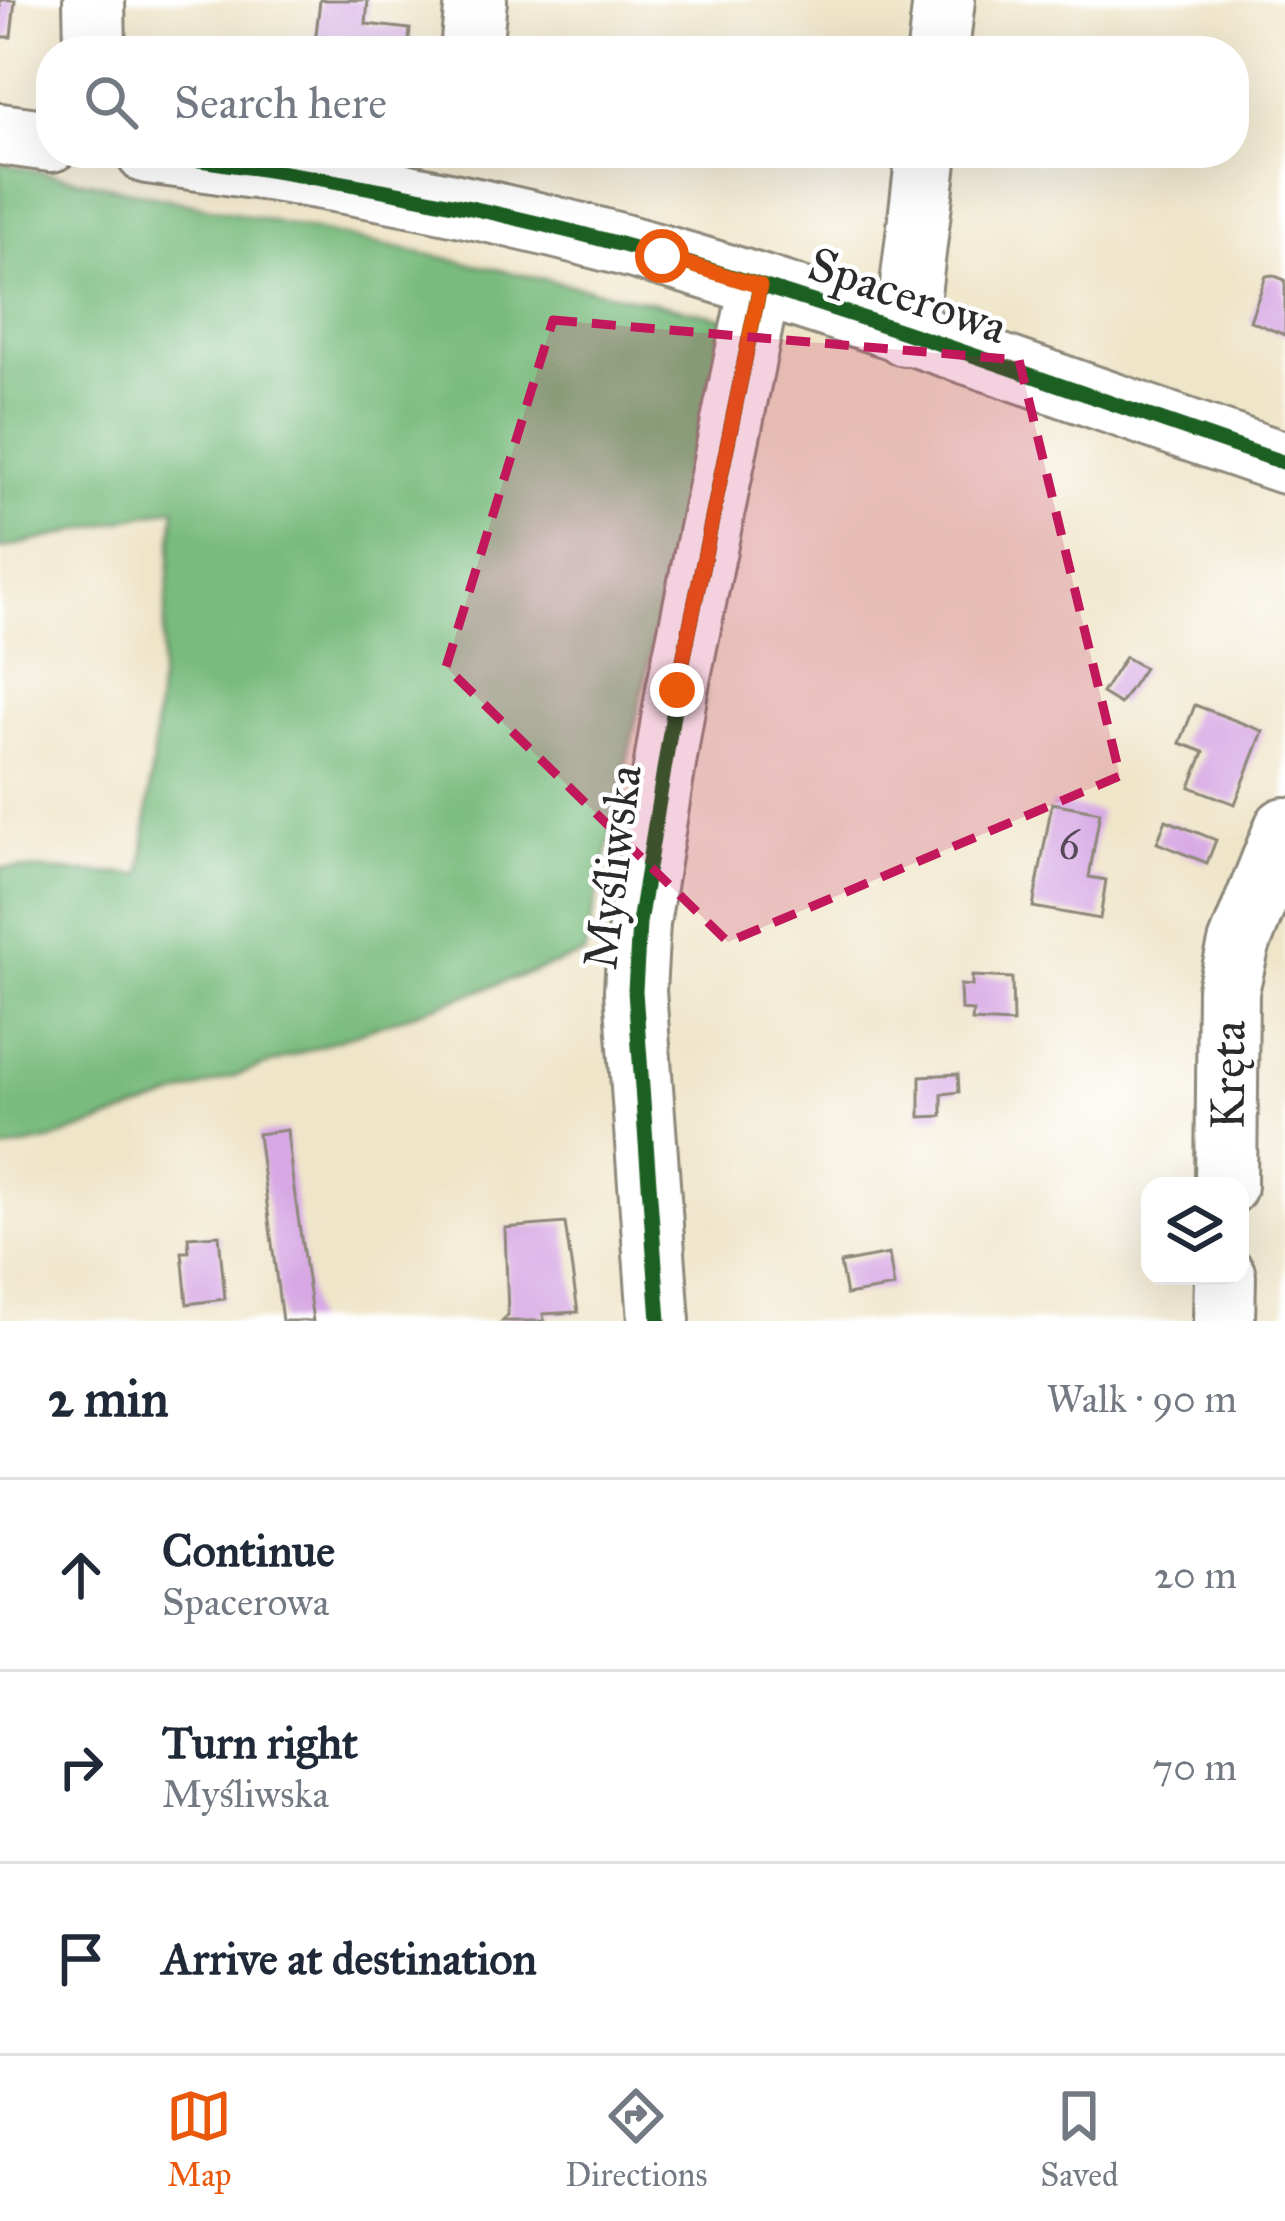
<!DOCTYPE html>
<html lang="en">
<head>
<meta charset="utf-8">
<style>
	body { margin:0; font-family:"IM FELL Great Primer",serif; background:#f2f2f3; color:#1f2937 }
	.controls { position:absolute; right:36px; bottom:36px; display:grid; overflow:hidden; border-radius:24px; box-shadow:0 12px 48px #0002 }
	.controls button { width:108px; height:108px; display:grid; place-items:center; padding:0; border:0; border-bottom:3px solid #e0e1e3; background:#fff; color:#1f2937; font:60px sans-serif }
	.stop { position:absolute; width:36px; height:36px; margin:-27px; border:9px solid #ea580c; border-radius:50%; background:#fff }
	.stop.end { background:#ea580c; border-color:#fff; box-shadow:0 3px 12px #0008 }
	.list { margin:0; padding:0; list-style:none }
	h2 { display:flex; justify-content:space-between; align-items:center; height:156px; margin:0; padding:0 48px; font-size:51px }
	h2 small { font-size:39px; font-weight:400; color:#747a83 }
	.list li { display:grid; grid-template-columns:78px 1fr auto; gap:36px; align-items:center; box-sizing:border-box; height:192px; padding:0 48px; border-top:3px solid #e0e1e3 }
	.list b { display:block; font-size:45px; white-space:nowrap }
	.list p { margin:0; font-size:39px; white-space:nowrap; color:#747a83 }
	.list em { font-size:39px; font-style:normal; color:#747a83 }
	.icon { flex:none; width:66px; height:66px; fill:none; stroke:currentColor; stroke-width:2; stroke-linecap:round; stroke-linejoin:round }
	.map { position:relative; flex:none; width:1285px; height:1321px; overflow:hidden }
	.search { position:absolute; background:#fff; box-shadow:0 12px 48px #0002; left:36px; right:36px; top:36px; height:132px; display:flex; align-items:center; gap:30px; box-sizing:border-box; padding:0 42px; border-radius:48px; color:#747a83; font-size:45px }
	.sheet { height:732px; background:#fff }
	nav { display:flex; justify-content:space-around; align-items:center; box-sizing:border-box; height:168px; border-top:3px solid #e0e1e3; background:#fff; font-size:33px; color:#747a83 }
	nav a { display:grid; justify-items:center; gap:6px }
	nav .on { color:#ea580c }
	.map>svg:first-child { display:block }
	.forest { fill:#79bb7e; stroke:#527354; stroke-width:3 }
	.building { fill:#d7a8e4 }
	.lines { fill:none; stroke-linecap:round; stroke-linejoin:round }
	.minor-casing { stroke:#8d887a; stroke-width:66 }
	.minor { stroke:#fff; stroke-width:60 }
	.cycleway-casing { stroke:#fff; stroke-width:22 }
	.cycleway { stroke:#1b5e20; stroke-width:15 }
	.route { stroke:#ea580c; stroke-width:15 }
	.marked { fill:#c2185b; fill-opacity:0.2; stroke:#c2185b; stroke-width:9; stroke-dasharray:24 15; stroke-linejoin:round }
	.labels { text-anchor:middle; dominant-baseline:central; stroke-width:9; stroke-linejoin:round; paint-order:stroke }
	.number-label { font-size:42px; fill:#564a59 }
	.street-label { font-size:48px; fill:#2b2b2b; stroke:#fff }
</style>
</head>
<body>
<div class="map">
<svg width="1285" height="1321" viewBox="0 0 1285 1321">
	<rect width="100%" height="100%" fill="#fff"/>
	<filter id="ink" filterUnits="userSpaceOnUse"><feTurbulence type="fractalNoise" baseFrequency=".00833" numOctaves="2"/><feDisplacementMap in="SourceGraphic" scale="24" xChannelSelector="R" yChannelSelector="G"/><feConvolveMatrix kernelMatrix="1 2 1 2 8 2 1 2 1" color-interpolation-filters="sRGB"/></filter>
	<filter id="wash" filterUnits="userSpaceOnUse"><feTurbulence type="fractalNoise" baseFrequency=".004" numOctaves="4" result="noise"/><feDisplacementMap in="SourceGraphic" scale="48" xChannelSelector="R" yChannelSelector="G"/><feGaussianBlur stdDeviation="2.7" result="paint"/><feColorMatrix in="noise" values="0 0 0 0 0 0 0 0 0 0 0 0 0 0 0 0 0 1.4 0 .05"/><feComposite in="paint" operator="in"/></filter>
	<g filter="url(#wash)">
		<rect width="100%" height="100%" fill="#efe5c9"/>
		<path class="forest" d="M0,163l725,155 -141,636 -536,187 -48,10v-283l142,7 33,-367 -175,41z"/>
		<g id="blocks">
			<g class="building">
				<path d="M0,0h15l-4,37h-11z"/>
				<path d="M320,0h48l-2,24 44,5 -2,22h-94z"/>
				<path d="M537,41l50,5 -1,5h-50z"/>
				<path d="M1272,275l13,5v55l-35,-14 16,-45z"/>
				<path d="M1125,657l19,11 -24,36 -18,-11z"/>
				<path d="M1195,705l68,26 -28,73 -45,-17 14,-35 -24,-9z"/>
				<path d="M1052,803l48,9 -11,65 17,3 -6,39 -67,-12z"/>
				<path d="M1166,820l50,20 -9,23 -50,-20z"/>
				<path d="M972,976l40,2 1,45 -41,-2 1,-10 -12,-1 -1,-25 12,1z"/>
				<path d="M958,1074l1,18 -17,2v22l-22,1v-41z"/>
				<path d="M287,1130l5,45 21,146h-31l-24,-187z"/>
				<path d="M565,1223l13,89 -35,2 1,7h-42l6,-6 -3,-87z"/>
				<path d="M219,1235l6,64 -38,5 -5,-52h7l-1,-15z"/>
				<path d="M889,1254l5,33 -48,8 -6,-32z"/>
			</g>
		</g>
	</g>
	<g filter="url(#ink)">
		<use href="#blocks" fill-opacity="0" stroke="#8d887a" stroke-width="3"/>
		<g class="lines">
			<defs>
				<g id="minor">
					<path d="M94,0l1,51"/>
					<path d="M471,51l5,-51"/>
					<path d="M938,51l6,-51"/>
					<path d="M0,134l51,7"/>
					<path d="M147,153c174,22 348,55 516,103 210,61 416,137 622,207"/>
					<path d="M905,335l22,-182"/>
					<path id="s1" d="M1226,1186l2,-196 11,-46 46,-116"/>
					<path d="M659,1321l-24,-330 4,-68 38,-233 83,-404"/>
					<path d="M1224,1321l1,-45"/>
				</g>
			</defs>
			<use href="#minor" class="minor-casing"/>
			<use href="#minor" class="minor"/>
			<defs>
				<g id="cycleway">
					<path d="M147,153c174,22 348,55 516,103 210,61 416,137 622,207"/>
					<path d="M659,1321l-24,-330 4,-68 38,-233 83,-404"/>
				</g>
			</defs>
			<use href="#cycleway" class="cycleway-casing"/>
			<use href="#cycleway" class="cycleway"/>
		</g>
	</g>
	<g class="lines" filter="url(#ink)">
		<path class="route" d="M662,256l98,30 -83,404"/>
	</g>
	<path class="marked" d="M553,320l466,40 101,416 -392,166 -282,-275z"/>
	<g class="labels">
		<g class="number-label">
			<text x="1069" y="845">6</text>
		</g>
		<g class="street-label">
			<text transform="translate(908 295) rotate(19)">Spacerowa</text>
			<text transform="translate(612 867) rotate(-83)">Myśliwska</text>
			<text stroke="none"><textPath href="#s1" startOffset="111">Kręta</textPath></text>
		</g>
	</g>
</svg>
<div class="controls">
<button><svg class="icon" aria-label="layers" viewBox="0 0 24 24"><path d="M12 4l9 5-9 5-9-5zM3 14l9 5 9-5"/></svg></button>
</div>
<div class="stop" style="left:662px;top:256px"></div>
<div class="stop end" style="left:677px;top:690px"></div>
<div class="search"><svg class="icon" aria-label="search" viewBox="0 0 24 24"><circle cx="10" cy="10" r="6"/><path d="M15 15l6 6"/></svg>Search here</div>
</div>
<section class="sheet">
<h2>2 min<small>Walk · 90 m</small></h2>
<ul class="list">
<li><svg class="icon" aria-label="ahead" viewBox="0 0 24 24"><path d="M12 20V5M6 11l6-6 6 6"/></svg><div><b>Continue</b><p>Spacerowa</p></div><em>20 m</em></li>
<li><svg class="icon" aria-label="right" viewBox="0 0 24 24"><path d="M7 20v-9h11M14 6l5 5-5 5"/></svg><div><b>Turn right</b><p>Myśliwska</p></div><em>70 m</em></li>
<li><svg class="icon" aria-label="arrive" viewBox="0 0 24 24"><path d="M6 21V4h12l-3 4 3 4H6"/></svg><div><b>Arrive at destination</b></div></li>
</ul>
</section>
<nav>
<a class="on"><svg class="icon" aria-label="map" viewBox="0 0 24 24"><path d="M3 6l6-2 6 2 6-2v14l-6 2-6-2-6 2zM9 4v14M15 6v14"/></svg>Map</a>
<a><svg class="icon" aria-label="directions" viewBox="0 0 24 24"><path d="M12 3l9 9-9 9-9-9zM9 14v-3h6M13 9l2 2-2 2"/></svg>Directions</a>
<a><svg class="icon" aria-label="saved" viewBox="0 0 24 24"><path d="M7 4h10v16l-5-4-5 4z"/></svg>Saved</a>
</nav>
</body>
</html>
